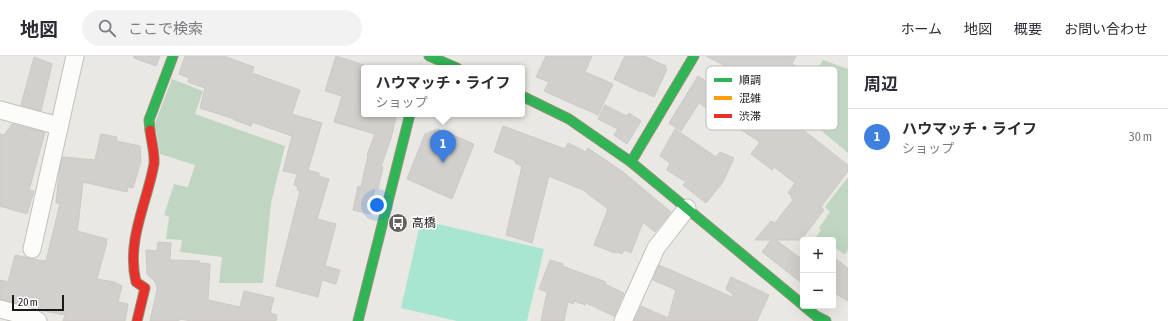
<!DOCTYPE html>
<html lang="ja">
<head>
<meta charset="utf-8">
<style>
	body { margin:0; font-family:"Asap Condensed","Noto Sans JP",sans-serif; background:#f2f2f3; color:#2b2b33 }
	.controls { position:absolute; right:12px; bottom:12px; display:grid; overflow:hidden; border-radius:4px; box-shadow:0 4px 16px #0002 }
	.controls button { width:36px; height:36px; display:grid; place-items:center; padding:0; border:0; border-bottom:1px solid #e1e1e2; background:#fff; color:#2b2b33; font:20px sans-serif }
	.scale { position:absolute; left:12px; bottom:10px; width:52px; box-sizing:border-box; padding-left:4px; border:2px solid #1a1a1a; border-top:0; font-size:11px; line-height:14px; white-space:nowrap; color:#1a1a1a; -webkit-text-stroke:3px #fff; paint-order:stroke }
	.you { position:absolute; left:377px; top:149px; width:14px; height:14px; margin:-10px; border:3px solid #fff; border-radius:50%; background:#1a73e8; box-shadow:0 0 0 6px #1a73e833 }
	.badge { display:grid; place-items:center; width:26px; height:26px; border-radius:50%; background:#111827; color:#fff; font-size:13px; font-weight:700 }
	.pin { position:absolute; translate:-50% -33px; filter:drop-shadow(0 1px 2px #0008) }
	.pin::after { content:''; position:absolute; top:21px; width:14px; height:12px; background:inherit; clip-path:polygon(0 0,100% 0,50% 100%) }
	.popup { position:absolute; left:361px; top:9px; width:164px; height:52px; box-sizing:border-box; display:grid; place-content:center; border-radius:4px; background:#fff; filter:drop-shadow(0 1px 3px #0005); font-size:13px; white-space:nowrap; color:#7c7c81 }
	.popup b { font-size:15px; color:#2b2b33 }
	.popup::after { content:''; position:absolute; left:50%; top:100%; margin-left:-8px; border:8px solid transparent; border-top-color:#fff }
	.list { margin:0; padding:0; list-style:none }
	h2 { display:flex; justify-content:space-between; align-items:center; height:52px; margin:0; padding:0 16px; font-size:17px }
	h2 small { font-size:13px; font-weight:400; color:#7c7c81 }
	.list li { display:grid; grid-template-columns:26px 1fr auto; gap:12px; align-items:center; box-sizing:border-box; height:56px; padding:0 16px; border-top:1px solid #e1e1e2 }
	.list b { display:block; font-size:15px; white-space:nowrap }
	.list p { margin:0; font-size:13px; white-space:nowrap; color:#7c7c81 }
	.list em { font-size:13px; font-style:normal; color:#7c7c81 }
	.icon { flex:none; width:22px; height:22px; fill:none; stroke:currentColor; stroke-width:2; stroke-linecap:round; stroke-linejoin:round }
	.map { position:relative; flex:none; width:848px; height:265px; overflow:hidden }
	header { display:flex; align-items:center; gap:24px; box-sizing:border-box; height:56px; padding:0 20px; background:#fff; border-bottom:1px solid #e1e1e2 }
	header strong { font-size:19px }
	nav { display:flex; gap:22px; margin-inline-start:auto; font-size:14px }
	.search { width:280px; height:36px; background:#f2f2f3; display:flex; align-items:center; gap:10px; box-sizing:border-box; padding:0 14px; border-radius:22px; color:#7c7c81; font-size:15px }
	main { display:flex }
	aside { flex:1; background:#fff }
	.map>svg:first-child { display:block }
	.cemetery { fill:#c0d6c2 }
	.pitch { fill:#a9e6d2 }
	.building { fill:#d2d0cc; stroke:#cdc9c3 }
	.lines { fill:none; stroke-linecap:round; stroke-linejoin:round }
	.street-casing { stroke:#c2c1be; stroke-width:19 }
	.fast-casing { stroke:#90937a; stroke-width:11 }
	.jam-casing { stroke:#90937a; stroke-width:11 }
	.street { stroke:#fcfcfb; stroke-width:17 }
	.fast { stroke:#30b455; stroke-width:9 }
	.jam { stroke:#e5322d; stroke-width:9 }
	.labels { text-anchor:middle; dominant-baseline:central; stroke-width:3; stroke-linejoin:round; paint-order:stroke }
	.poi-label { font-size:12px; fill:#1a1a1a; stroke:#fff; text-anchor:start }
	.key { fill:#fff; stroke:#bababa; stroke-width:1 }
	.key-label { font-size:11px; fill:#1a1a1a }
</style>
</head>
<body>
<header>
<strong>地図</strong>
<div class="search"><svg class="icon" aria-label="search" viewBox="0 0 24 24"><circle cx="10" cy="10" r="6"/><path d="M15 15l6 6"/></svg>ここで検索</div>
<nav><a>ホーム</a><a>地図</a><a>概要</a><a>お問い合わせ</a></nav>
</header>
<main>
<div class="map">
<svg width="848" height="265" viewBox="0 0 848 265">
	<rect width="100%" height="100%" fill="#eae8e2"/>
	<g class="cemetery">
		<path d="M823,4l25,9v84l-57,-48z"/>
		<path d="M172,23l31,12 -8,23 90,32 -14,57 -8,80h-44l3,-26 -42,-5 2,-12 -16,-1 3,-22 -5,-2 10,-31 14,3 7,-22 -35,-11 -5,-31z"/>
		<path d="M848,121v73l-3,5 -12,-9v-6h-19l7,-10 -2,-2 11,-16 -5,-5z"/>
	</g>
	<path class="pitch" d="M421,164l123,29 -17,72h-70l-56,-13z"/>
	<g class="building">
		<path d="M134,0h26l-4,10 -22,-8z"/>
		<path d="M185,0h39l30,11 -2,6 48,17 -8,24 30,9 -14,47 11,3v3l10,3 -12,40 19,5 -11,42 15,4 -4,14 -14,-4 -4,17 -42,-11 24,-95 -3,-1 1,-3 -4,-2 3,-11 -14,-3 9,-35 -40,-14 -1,4 -17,-6v-1l-34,-11 5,-20 -17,-6 1,-4 -10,-4z"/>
		<path d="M336,0l28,9v49h33l-6,24 -10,29h2l-5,22 -3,-1 -5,26 -17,-4 5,-24 3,1 7,-32h-1l8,-21 -41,-12 8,-26 -17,-5z"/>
		<path d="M546,0h46l-7,16 28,12 -15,31 -54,-24 5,-9 -13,-5z"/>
		<path d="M625,0h19l22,10 -1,2 2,1 -13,28 -12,-6 -1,1 -27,-13z"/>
		<path d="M706,0h90l-4,8 10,7 -10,17 -4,-3 -14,22 74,58v6l-27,36 3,3 -23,30h-25l27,20v24l-41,-32 9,-12h-16l16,-19 4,2 18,-23 -2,-2 1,-2 -4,-3 7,-10 -21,-16 -2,3 -21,-16 9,-12 -61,-39 -18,28 -12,-8 29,-47 54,35 16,-23z"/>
		<path d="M34,1l18,7 -11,47 -20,-6z"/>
		<path d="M605,49l21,11 3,-3 12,8 -14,23 -13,-9 4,-6 -20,-10z"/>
		<path d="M12,68l33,8 -16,58 5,1 -7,23 -27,-8v-72l4,1z"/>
		<path d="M503,70l62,23 3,-6 18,9 2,-4 35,24 48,40 -16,20 -12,-10 -12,31 -7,-3 -2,4 -6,-2 -1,1 -21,-8 14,-36 -25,-19 -34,-14 -17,67 -26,-8 16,-69 -7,-3 1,-2 -22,-9z"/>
		<path d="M438,73l36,15 -22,55 -45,-20 18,-45z"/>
		<path d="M675,73l41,28 4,-5 14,6 -11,24 -17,21 -23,-18 3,-3 -19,-12 3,-7 -10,-7z"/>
		<path d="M101,78l16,3 -1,4 24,5 1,15 -8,27 -5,-1 -1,5 -44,-10 -4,36 -2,13 30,8 -1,3h1l-10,37 17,3 8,4 -4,16 10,2 -3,17h-62l2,-6 -26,-5 -1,-3 -38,-8v-19l8,2 7,-27 28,6v-1l3,1 14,-58h-4l3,-31 4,-15 32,3z"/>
		<path d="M158,186l13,1 -1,17 29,1 1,2 10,1 -2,36 32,7 4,-16 30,7 -4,15 7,2 -1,6h-84l-13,-2v2h-29l7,-31 -1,-7 -9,-9 -1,-24 11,1z"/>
		<path d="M833,201l15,11v33l-15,-9z"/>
		<path d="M550,204l13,4 -1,2 44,16 -1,2 19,9 -10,23 -28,-13 -1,2 -11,-4 -1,3 -5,-2 -4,19h-23l6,-29 -8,-3z"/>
		<path d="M659,209l73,32 1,-2 -7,-6 5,-12 38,18 -12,26h-123l7,-15 27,12 8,-28 -23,-10z"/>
	</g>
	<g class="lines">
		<defs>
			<g id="street">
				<path d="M0,54l59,16"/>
				<path d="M32,193l43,-193"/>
				<path d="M0,253l31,8 7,4"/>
				<path d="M623,265l33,-73 31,-40"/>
			</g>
			<g id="fast">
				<path d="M429,0l28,12"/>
				<path d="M522,40l47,23 62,43 172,143"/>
				<path d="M150,74l-1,-10 24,-64"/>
				<path d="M631,106l63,-106"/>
				<path d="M804,250l12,10 10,5"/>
				<path d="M358,265l52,-207"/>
			</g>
			<path id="jam" d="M137,265l8,-33 -9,-6c-10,-41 11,-79 18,-118 1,-11 -3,-24 -4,-34"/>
		</defs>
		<use href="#street" class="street-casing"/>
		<use href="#fast" class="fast-casing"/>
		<use href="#jam" class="jam-casing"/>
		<use href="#street" class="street"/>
		<use href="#fast" class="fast"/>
		<use href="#jam" class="jam"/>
	</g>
	<defs>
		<symbol id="bus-disc" viewBox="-11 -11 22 22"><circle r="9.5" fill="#636260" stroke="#fff"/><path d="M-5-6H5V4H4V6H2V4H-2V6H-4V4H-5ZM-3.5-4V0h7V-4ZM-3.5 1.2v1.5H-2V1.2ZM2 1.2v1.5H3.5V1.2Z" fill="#fff"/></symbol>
	</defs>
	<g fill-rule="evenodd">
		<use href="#bus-disc" x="387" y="156" width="22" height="22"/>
	</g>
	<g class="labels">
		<g class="poi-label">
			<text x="412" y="167">高橋</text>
		</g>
	</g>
	<rect x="706" y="10" width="132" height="64" rx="6" class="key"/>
	<rect x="714" y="22" width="18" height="4" fill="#30b455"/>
	<rect x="714" y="40" width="18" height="4" fill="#ff9f0a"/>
	<rect x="714" y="58" width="18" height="4" fill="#e5322d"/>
	<g class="key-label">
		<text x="739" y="28">順調</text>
		<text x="739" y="46">混雑</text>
		<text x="739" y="64">渋滞</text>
	</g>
</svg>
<div class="controls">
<button>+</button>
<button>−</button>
</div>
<div class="scale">20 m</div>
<div class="you"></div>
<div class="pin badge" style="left:443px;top:107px;background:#3f7fe0">1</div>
<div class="popup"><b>ハウマッチ・ライフ</b>ショップ</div>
</div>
<aside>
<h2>周辺<small></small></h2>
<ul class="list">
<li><span class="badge" style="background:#3f7fe0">1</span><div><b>ハウマッチ・ライフ</b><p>ショップ</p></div><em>30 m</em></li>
</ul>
</aside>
</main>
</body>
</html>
